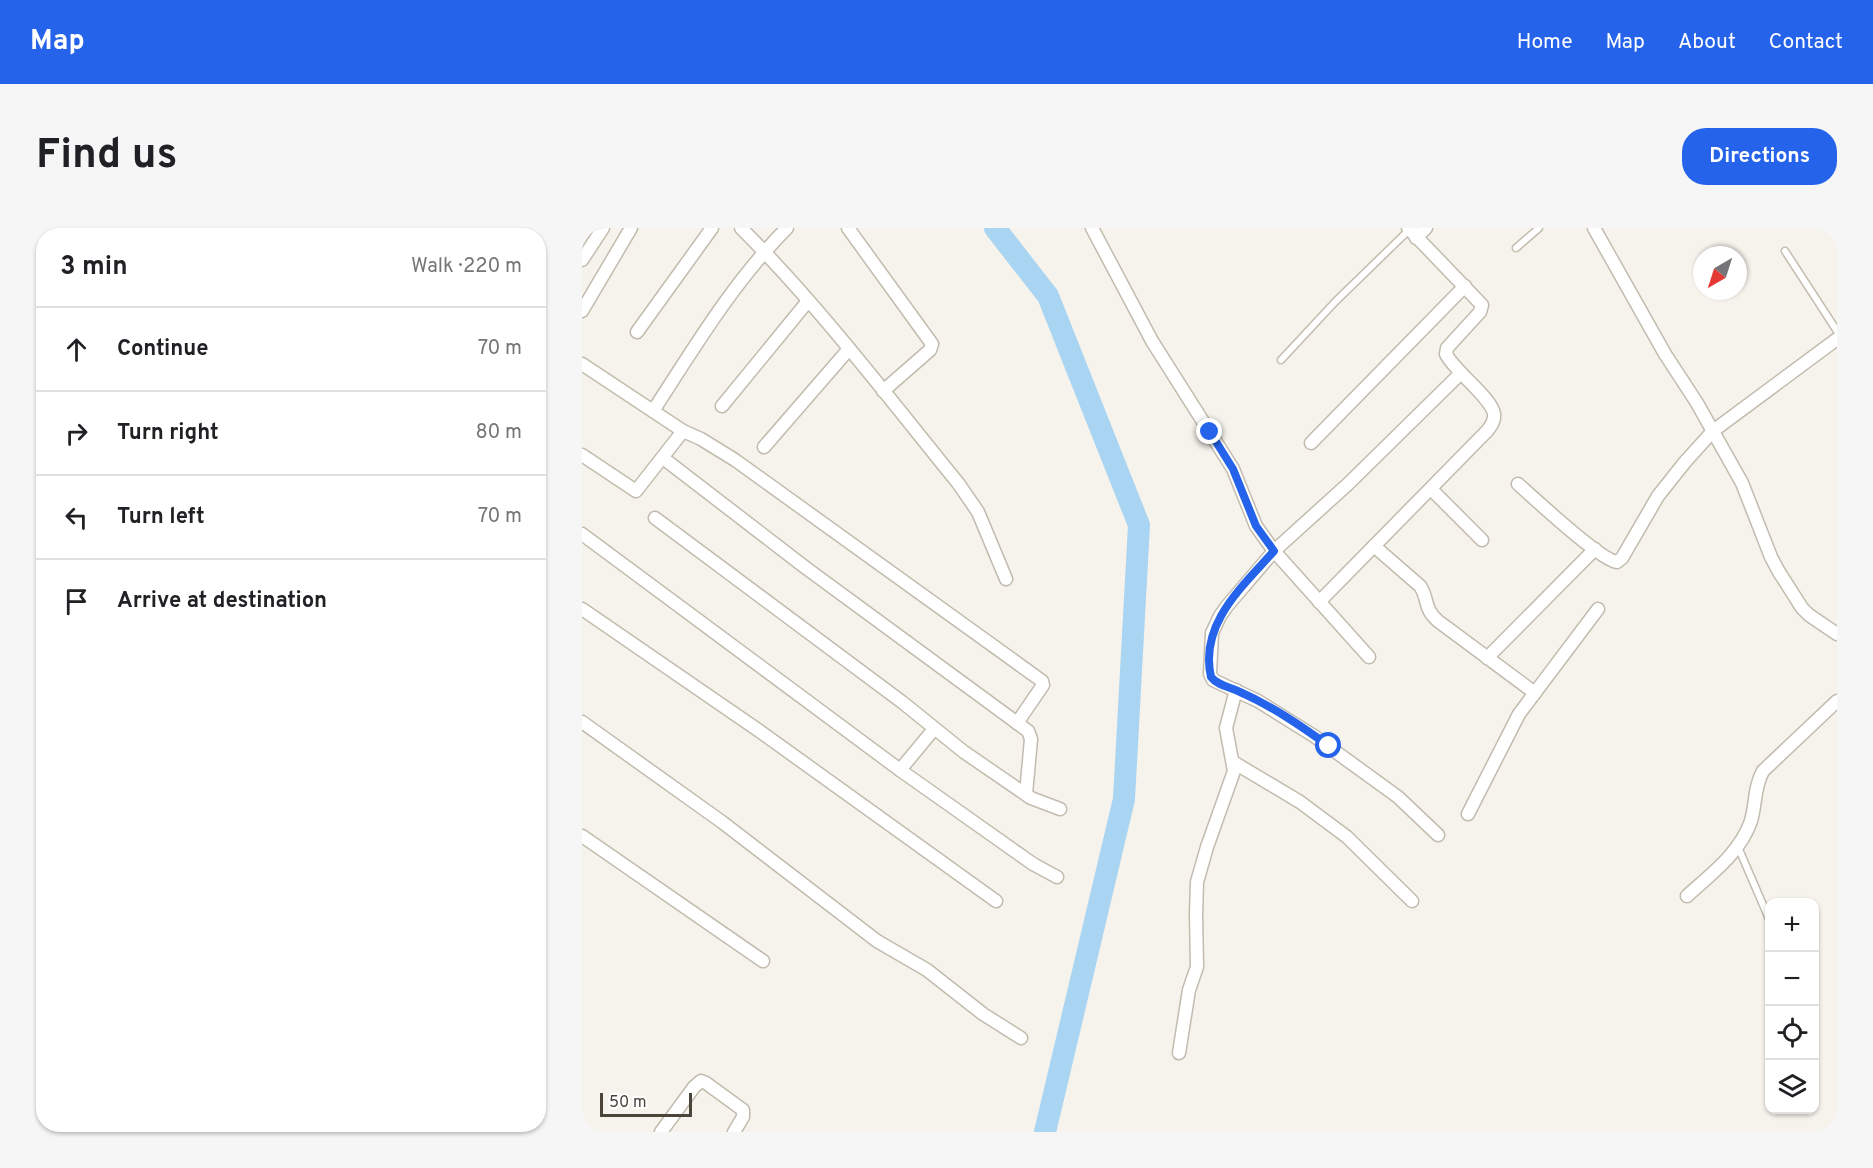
<!DOCTYPE html>
<html lang="en">
<head>
<meta charset="utf-8">
<style>
	body { margin:0; font-family:Overpass,sans-serif; background:#f6f6f6; color:#202124 }
	.controls { position:absolute; right:18px; bottom:18px; display:grid; overflow:hidden; border-radius:12px; box-shadow:0 2px 4px #0004 }
	.controls button { width:54px; height:54px; display:grid; place-items:center; padding:0; border:0; border-bottom:2px solid #e0e0e0; background:#fff; color:#202124; font:30px sans-serif }
	.compass { position:absolute; left:1111px; top:18px; width:54px; height:54px; border-radius:50%; background:#fff; box-shadow:0 2px 4px #0004; rotate:219deg }
	.scale { position:absolute; left:18px; bottom:15px; width:92px; box-sizing:border-box; padding-left:6px; border:3px solid #4b4439; border-top:0; font-size:16px; line-height:21px; white-space:nowrap; color:#4b4439; -webkit-text-stroke:4px #fff; paint-order:stroke }
	.stop { position:absolute; width:18px; height:18px; margin:-14px; border:4px solid #2563eb; border-radius:50%; background:#fff }
	.stop.end { background:#2563eb; border-color:#fff; box-shadow:0 2px 6px #0008 }
	.list { margin:0; padding:0; list-style:none }
	h2 { display:flex; justify-content:space-between; align-items:center; height:78px; margin:0; padding:0 24px; font-size:26px }
	h2 small { font-size:20px; font-weight:400; color:#757577 }
	.list li { display:grid; grid-template-columns:39px 1fr auto; gap:18px; align-items:center; box-sizing:border-box; height:84px; padding:0 24px; border-top:2px solid #e0e0e0 }
	.list b { display:block; font-size:22px; white-space:nowrap }
	.list em { font-size:20px; font-style:normal; color:#757577 }
	.icon { flex:none; width:33px; height:33px; fill:none; stroke:currentColor; stroke-width:2; stroke-linecap:round; stroke-linejoin:round }
	.map { position:relative; flex:none; width:1255px; height:904px; overflow:hidden; border-radius:24px }
	header { display:flex; align-items:center; gap:36px; box-sizing:border-box; height:84px; padding:0 30px; background:#2563eb; color:#fff }
	header strong { font-size:28px }
	nav { display:flex; gap:33px; margin-inline-start:auto; font-size:21px }
	.intro { display:flex; align-items:center; justify-content:space-between; box-sizing:border-box; height:144px; padding:0 36px }
	h1 { margin:0; font-size:42px }
	.button { padding:15px 27px; border-radius:24px; background:#2563eb; color:#fff; font-size:21px; font-weight:700 }
	main { display:flex; gap:36px; padding:0 36px }
	aside { flex:1; background:#fff; border-radius:24px; box-shadow:0 2px 4px #0004 }
	.map>svg:first-child { display:block }
	.lines { fill:none; stroke-linecap:round; stroke-linejoin:round }
	.river { stroke:#a9d4f2; stroke-width:22 }
	.service-casing { stroke:#c2bbae; stroke-width:9 }
	.minor-casing { stroke:#c2bbae; stroke-width:15 }
	.service { stroke:#fff; stroke-width:6 }
	.minor { stroke:#fff; stroke-width:12 }
	.route { stroke:#2563eb; stroke-width:8 }
</style>
</head>
<body>
<header>
<strong>Map</strong>
<nav><a>Home</a><a>Map</a><a>About</a><a>Contact</a></nav>
</header>
<div class="intro"><h1>Find us</h1><a class="button">Directions</a></div>
<main>
<aside>
<h2>3 min<small>Walk · 220 m</small></h2>
<ul class="list">
<li><svg class="icon" aria-label="ahead" viewBox="0 0 24 24"><path d="M12 20V5M6 11l6-6 6 6"/></svg><div><b>Continue</b></div><em>70 m</em></li>
<li><svg class="icon" aria-label="right" viewBox="0 0 24 24"><path d="M7 20v-9h11M14 6l5 5-5 5"/></svg><div><b>Turn right</b></div><em>80 m</em></li>
<li><svg class="icon" aria-label="left" viewBox="0 0 24 24"><path d="M17 20v-9H6M10 6l-5 5 5 5"/></svg><div><b>Turn left</b></div><em>70 m</em></li>
<li><svg class="icon" aria-label="arrive" viewBox="0 0 24 24"><path d="M6 21V4h12l-3 4 3 4H6"/></svg><div><b>Arrive at destination</b></div></li>
</ul>
</aside>
<div class="map">
<svg width="1255" height="904" viewBox="0 0 1255 904">
	<rect width="100%" height="100%" fill="#f6f3ec"/>
	<g class="lines">
		<path class="river" d="M413,0l53,68 91,229 -15,274 -79,333"/>
		<defs>
			<g id="service">
				<path d="M934,20l23,-20"/>
				<path d="M1203,23l52,80"/>
				<path d="M699,132l54,-58 74,-72"/>
				<path d="M1156,619l32,74"/>
			</g>
			<g id="minor">
				<path d="M159,0c79,79 147,169 217,255l20,29 28,67"/>
				<path d="M266,0l84,116 -2,6 -47,41"/>
				<path d="M510,0l60,113 81,128 23,57 18,25 95,106"/>
				<path d="M1012,0l71,126 32,49 45,80 29,74 8,15 23,36 7,7 28,19"/>
				<path d="M834,10l10,-10"/>
				<path d="M0,32l21,-32"/>
				<path d="M0,83l49,-83"/>
				<path d="M55,104l75,-104"/>
				<path d="M0,136l101,67 18,8 34,21 307,221 1,4 -26,38"/>
				<path d="M140,178l86,-105"/>
				<path d="M71,183c41,-63 81,-130 134,-183"/>
				<path d="M729,215l154,-157"/>
				<path d="M182,219l85,-98"/>
				<path d="M0,227l54,36 47,-60"/>
				<path d="M81,230l143,110 222,163 3,8 -5,55"/>
				<path d="M936,256c17,15 82,76 99,78l5,-4 36,-62 27,-34 28,-31 124,-92"/>
				<path d="M849,261l51,51"/>
				<path d="M73,290l247,184 62,50 67,46 29,11"/>
				<path d="M0,306l318,236 133,94 24,13"/>
				<path d="M792,318l46,40c9,13 3,22 18,35l97,72"/>
				<path d="M737,374l168,-171c4,-5 8,-10 7,-17 -2,-16 -40,-43 -48,-60l1,-6 33,-36 2,-7 -74,-77"/>
				<path d="M0,381l176,121 238,171"/>
				<path d="M905,430l108,-109"/>
				<path d="M0,494l140,100 155,119 50,29 56,44 38,24"/>
				<path d="M651,534l67,40 47,35 65,64"/>
				<path d="M318,542l34,-41"/>
				<path d="M886,586l51,-100 79,-105"/>
				<path d="M856,607l-40,-38 -84,-61 -56,-35 -45,-21 -3,-6 2,-41 8,-17 7,-10 47,-55 74,-67 113,-111"/>
				<path d="M0,608l181,125"/>
				<path d="M1105,668c24,-22 53,-43 64,-75 5,-17 3,-34 12,-50l74,-70"/>
				<path d="M597,825l10,-63 8,-23 -1,-53 1,-32 10,-35 27,-76 -8,-43 10,-38"/>
				<path d="M79,904l33,-45 7,-6 5,2 37,27v7l-9,15"/>
			</g>
		</defs>
		<use href="#service" class="service-casing"/>
		<use href="#minor" class="minor-casing"/>
		<use href="#service" class="service"/>
		<use href="#minor" class="minor"/>
	</g>
	<g class="lines">
		<path class="route" d="M628,204l23,37 23,57 18,25c-32,36 -75,73 -63,126 7,9 20,10 29,15 32,14 61,34 89,54"/>
	</g>
</svg>
<div class="controls">
<button>+</button>
<button>−</button>
<button><svg class="icon" aria-label="locate" viewBox="0 0 24 24"><circle cx="12" cy="12" r="6"/><path d="M12 2v4M12 18v4M2 12h4M18 12h4"/></svg></button>
<button><svg class="icon" aria-label="layers" viewBox="0 0 24 24"><path d="M12 4l9 5-9 5-9-5zM3 14l9 5 9-5"/></svg></button>
</div>
<svg class="compass" viewBox="-18 -18 36 36"><path d="M0-13l5 13h-10z" fill="#e53935"/><path d="M0 13l5-13h-10z" fill="#757577"/></svg>
<div class="scale">50 m</div>
<div class="stop" style="left:747px;top:518px"></div>
<div class="stop end" style="left:628px;top:204px"></div>
</div>
</main>
</body>
</html>
